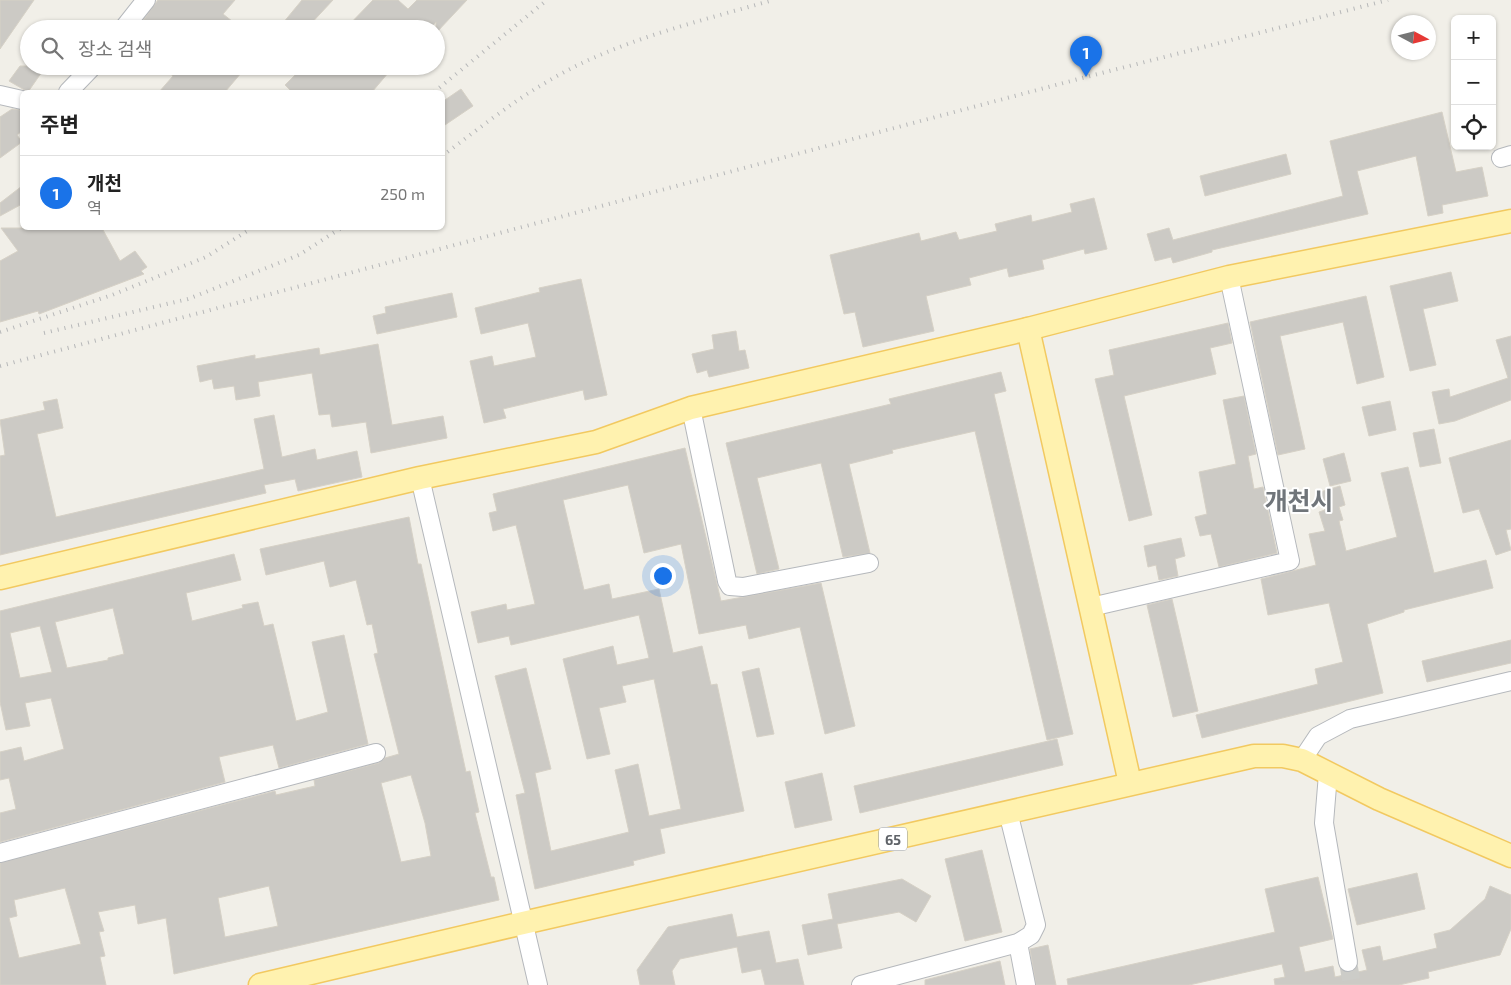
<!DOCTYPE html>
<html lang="ko">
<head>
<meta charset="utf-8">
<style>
	body { margin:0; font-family:"Exo 2","Noto Sans KR",sans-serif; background:#f2f2f2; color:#222 }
	.controls { position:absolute; right:15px; top:15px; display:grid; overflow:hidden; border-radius:8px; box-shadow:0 1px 4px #0004 }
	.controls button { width:45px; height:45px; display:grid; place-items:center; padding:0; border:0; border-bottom:1px solid #e0e0e0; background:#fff; color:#222; font:25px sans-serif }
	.compass { position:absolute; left:1391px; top:15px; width:45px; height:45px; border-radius:50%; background:#fff; box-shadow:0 1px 4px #0004; rotate:97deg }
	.you { position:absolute; left:662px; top:575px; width:18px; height:18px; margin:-12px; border:4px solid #fff; border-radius:50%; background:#1a73e8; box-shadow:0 0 0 8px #1a73e833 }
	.badge { display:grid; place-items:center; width:32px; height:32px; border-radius:50%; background:#1a73e8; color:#fff; font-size:16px; font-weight:700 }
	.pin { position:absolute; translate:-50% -41px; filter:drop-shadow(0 1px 2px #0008) }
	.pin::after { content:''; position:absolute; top:26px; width:18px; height:15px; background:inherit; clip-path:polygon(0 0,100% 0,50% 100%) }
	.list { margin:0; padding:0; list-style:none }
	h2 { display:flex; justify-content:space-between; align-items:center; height:65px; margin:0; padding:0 20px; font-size:21px }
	h2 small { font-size:16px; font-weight:400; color:#767676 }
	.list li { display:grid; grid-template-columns:32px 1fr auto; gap:15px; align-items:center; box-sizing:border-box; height:75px; padding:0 20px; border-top:1px solid #e0e0e0 }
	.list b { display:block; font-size:19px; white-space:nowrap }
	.list p { margin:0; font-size:16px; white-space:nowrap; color:#767676 }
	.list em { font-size:16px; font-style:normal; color:#767676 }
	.icon { flex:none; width:28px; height:28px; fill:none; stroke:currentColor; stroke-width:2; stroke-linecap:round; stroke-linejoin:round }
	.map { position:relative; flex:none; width:1511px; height:985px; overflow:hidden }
	.search { position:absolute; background:#fff; box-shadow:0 1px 4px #0004; left:20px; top:20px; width:425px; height:55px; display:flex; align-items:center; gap:12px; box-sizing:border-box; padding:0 18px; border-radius:28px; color:#767676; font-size:19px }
	.panel { position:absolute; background:#fff; box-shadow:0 1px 4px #0004; left:20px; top:90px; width:425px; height:140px; border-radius:8px }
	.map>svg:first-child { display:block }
	.building { fill:#cccac5; stroke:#d6d1c6; fill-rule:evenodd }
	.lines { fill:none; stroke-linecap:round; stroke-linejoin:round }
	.minor-tunnel { stroke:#ccccc8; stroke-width:18; stroke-dasharray:18 9; stroke-linecap:butt }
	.minor-casing { stroke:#b5b8bc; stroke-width:20 }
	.major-casing { stroke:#f2c960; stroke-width:25 }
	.minor { stroke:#fff; stroke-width:18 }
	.major { stroke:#fff2af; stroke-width:22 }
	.rail { stroke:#b6b7b8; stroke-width:4; stroke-dasharray:1 6; stroke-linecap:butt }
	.labels { text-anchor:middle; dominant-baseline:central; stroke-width:4; stroke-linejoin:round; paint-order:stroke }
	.shield { fill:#fff; stroke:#8f9295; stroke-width:1 }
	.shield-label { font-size:14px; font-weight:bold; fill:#5f6368 }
	.town-label { font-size:25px; font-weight:bold; fill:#70757a; stroke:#fff }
</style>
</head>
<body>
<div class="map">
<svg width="1511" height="985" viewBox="0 0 1511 985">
	<rect width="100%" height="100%" fill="#f1efe8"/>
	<g class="building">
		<path d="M0,0h34l-34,49z"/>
		<path d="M158,0h77l-12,14 19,15h-105z"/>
		<path d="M302,0h31l-27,29h-28z"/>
		<path d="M373,0h25l10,9 9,-9h50l-31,33v-11l-6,7h-85z"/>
		<path d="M20,66h26l-18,26 -19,-11z"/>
		<path d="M161,66h86l-22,26h-66l14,-16z"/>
		<path d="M304,66h90l-22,26h-80l-7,-7z"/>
		<path d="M461,89l12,17 -31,21v-25z"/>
		<path d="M12,109l8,1 2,3v18l-5,4 5,7 -22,16v-41z"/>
		<path d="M1442,112l14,60 26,-5 6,29 -46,9 1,8 -15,3 -12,-60 -59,15 11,43 -156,36v2l-39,11 -2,-6 -16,4 -8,-27 22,-6 4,12 170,-44 -13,-55z"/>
		<path d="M1286,154l5,20 -86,22 -5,-20z"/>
		<path d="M22,186v18l-22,12v-13z"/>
		<path d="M1094,198l13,51 -22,5 -1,-5 -42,11 2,9 -35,8 -2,-9 -38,10 2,7 -45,11 8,35 -71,16 -8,-35 -11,2 -14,-59 89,-22 2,8 35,-9 3,8 38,-9 -2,-7 36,-9 1,7 40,-10 -2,-8z"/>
		<path d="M1,228h101l18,33 15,-10 12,16 -6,4 3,3 -105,40 -1,-3 -38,11v-61l18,-10z"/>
		<path d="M1451,272l7,29 -35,8 13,56 -26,6 -20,-85z"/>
		<path d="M581,279l26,116 -22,5 -2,-10 -80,19 3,9 -22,5 -14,-62 22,-5 2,10 42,-9 -8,-34 -47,11 -6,-26 65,-16 -1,-4z"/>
		<path d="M452,293l5,24 -80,17 -4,-18 13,-3 -1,-6z"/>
		<path d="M1366,296l18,81 -27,7 -14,-62 -63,14 25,113 -27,6 -28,-133z"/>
		<path d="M1228,323l4,20 -22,5 6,26 -92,22 28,119 -23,6 -34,-142 19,-4 -5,-25z"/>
		<path d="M736,331l3,20 6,-1 4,18 -40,9 -2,-7 -10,3 -5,-19 22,-5 -2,-14z"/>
		<path d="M1511,336v64l-56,21 -16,3 -7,-32 17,-3 1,8 58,-19 -12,-38z"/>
		<path d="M378,344l14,81 51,-9 4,22 -76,15 -5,-31 -34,5 -2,-13 -11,1 -7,-42 -54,9 2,14 -24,4 -2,-14 -20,3 -2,-10 -12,3 -3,-16 58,-11v4l64,-11 1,7z"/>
		<path d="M1001,372l5,19 -12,3 79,340 -26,6 -72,-309 -83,19 1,3 -44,11 21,89 -27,4 -22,-94 -64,15 22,91 -22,5 -31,-131 165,-39 -2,-5z"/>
		<path d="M1244,396l12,58 -8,2 6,33 9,-2 14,66 -58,14 -8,-33 -11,2 -5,-19 12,-3 -8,-42 37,-8 -13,-64z"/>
		<path d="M57,399l6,29 -26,6 19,83 208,-48 -10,-50 20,-4 8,42 33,-8 2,11 40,-9 5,26 -64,14 -3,-12 -31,6 2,8 -266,62v-99l5,-1 -5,-35 45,-10 -2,-8z"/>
		<path d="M1390,401l6,29 -27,6 -7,-29z"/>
		<path d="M1434,429l7,34 -21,4 -7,-34z"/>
		<path d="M1511,440v89l-5,1 5,20 -15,5 -17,-46 -16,4 -14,-55z"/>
		<path d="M685,448l36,153 100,-18 34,143 -30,8 -25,-107 -51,12 -3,-14 -47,9 -18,-90 -37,9 -16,-68 -65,15 21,90 25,-6 3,15 47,-10 14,64 29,-7 9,39 6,-1 27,127 -84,18 5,24 -32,8 1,4 -99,24 -19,-94 9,-2 -30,-117 31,-8 25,101 -16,4 16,78 78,-19 -14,-62 23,-6 11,52 32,-7 -27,-130 -32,7 4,16 -27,6 11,46 -23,5 -24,-100 50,-13 4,19 32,-7 -10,-43 -128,30 -2,-9 -31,7 -7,-31 35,-8 1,6 28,-6 -19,-79 -23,6 -4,-18 8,-2 -4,-17z"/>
		<path d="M1344,453l7,28 -21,5 -7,-27z"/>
		<path d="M1408,467l26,106 52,-13 7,28 -89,22v2l-37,12 16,69 -181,45 -6,-23 122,-31 -3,-15 28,-7 -14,-59 -61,12 -7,-36 55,-14 -7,-31 16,-3 -6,-19 6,-2 -5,-18 20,-6 5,19 -6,2 4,13 -4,1 7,30 51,-14 -16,-64z"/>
		<path d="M409,517l9,47h3l45,208 4,-1 9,41 -4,1 16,64h3l5,23 -325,74 -8,-56 -28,6 -3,-19 -37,7 6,19 -5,1 6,24 -5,1 6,28h-106v-122l275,-72 1,4 39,-9 -1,-6 65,-17 6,-5 14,-4 -25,-100 4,-1 -6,-29 -5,1 -11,-45 -26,7 -6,-26 -58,14 -6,-26zM411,775l14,48 6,33 -30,6 -20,-79zM269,886l9,40 -53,11 -7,-39zM65,888l16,56 -62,14 -10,-40 8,-2 -3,-16z"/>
		<path d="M1181,538l4,18 -10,3 3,17 -19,4 -3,-15 -8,2 -4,-21z"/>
		<path d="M234,554l7,26 -55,13 6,28 51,-13 -1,-3 16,-3 6,24 9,-2 23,97 32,-9 -16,-70 32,-7 24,109 -89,24 -6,-23 -54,12 6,25 -225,60v-29l16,-4 -7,-31 -9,2v-28l21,-5 3,14 40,-12 -13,-51 -26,5 5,23 -24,4 -6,-28v-91zM113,608l11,46 -16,4v2l-41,8 -12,-46zM40,626l12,46 -32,6 -10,-45z"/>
		<path d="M1172,599l26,112 -25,6 -26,-112z"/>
		<path d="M1511,640v23l-84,19 -5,-21z"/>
		<path d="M759,668l15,66 -17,3 -15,-65z"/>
		<path d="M1057,739l6,26 -203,48 -6,-27z"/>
		<path d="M822,773l10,47 -37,8 -10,-46z"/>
		<path d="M982,850l20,82 -37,9 -20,-82z"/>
		<path d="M1417,873l8,36 -68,16 -9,-36z"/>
		<path d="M1318,877l15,62 -34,8 6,25 28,-6 2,11 32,-7 -5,-20 18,-4 3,15 54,-13 -3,-14 16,-4 35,-31 5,-13 21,9v34l-11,26 -72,17 1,6 -30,7h-124l-1,-6 11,-2 -3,-13 -93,21h-121l-1,-6 208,-47 -10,-43z"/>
		<path d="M902,879l29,17 -15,26 -17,-10 -62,12 5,24 -34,7 -6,-30 31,-6 -5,-25z"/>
		<path d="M732,914l5,23 32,-6 7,32 22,-4 6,26h-39l-4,-16 -19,4 -5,-26 -57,12 -8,12 3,14h-35l-3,-15 31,-43z"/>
		<path d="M1048,945l8,40h-20l-6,-36z"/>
		<path d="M1000,961l5,24h-80v-5z"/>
	</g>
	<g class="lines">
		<path class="minor-tunnel" d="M1348,962l4,23"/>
		<defs>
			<g id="minor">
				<path d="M123,29l23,-29"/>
				<path d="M68,92l25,-26"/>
				<path d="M0,95l22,5"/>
				<path d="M1501,158l10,-3"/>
				<path d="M691,408l36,173 3,5 13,1 126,-24"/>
				<path d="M420,478l118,507"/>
				<path d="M1091,607l199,-46 -61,-284"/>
				<path d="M1302,760l16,-24 32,-17 161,-38"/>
				<path d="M1328,774l-4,49 24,139"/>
				<path d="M0,853l376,-100"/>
				<path d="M1018,943l8,42"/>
				<path d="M861,985l157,-42 13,-8 5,-10 -28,-113"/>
			</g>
			<g id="major">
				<path d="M1028,329l102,454"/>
				<path d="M0,578l420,-100 176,-36 95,-34 337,-79 201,-52 282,-56"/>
				<path d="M260,985l263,-62 731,-167h29l19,4 77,39 132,57"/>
			</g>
		</defs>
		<use href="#minor" class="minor-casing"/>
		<use href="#major" class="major-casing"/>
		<use href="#minor" class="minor"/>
		<use href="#major" class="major"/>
		<g class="rail">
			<path d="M434,92l113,-92"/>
			<path d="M442,156c34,-25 67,-52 103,-73 69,-42 152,-61 228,-83"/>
			<path d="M0,332l112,-37 94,-38 46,-29"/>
			<path d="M44,333l144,-34 111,-44 42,-27"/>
			<path d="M0,366l1086,-289 302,-77"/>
		</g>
	</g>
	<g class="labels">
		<rect class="shield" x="879" y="827.5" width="28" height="23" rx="4"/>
		<g class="shield-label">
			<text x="893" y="839">65</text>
		</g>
		<g class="town-label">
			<text x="1299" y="500">개천시</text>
		</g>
	</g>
</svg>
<div class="controls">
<button>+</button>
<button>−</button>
<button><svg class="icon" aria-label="locate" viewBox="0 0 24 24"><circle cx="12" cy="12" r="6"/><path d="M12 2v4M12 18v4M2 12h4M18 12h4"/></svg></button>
</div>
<svg class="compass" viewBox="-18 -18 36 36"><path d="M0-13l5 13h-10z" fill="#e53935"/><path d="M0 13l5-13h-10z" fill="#767676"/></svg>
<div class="you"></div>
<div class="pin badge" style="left:1086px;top:77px">1</div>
<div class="search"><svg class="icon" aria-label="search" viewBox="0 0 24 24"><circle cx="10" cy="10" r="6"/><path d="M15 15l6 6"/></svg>장소 검색</div>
<section class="panel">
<h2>주변<small></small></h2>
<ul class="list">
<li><span class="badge">1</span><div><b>개천</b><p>역</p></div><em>250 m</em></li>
</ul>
</section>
</div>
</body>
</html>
